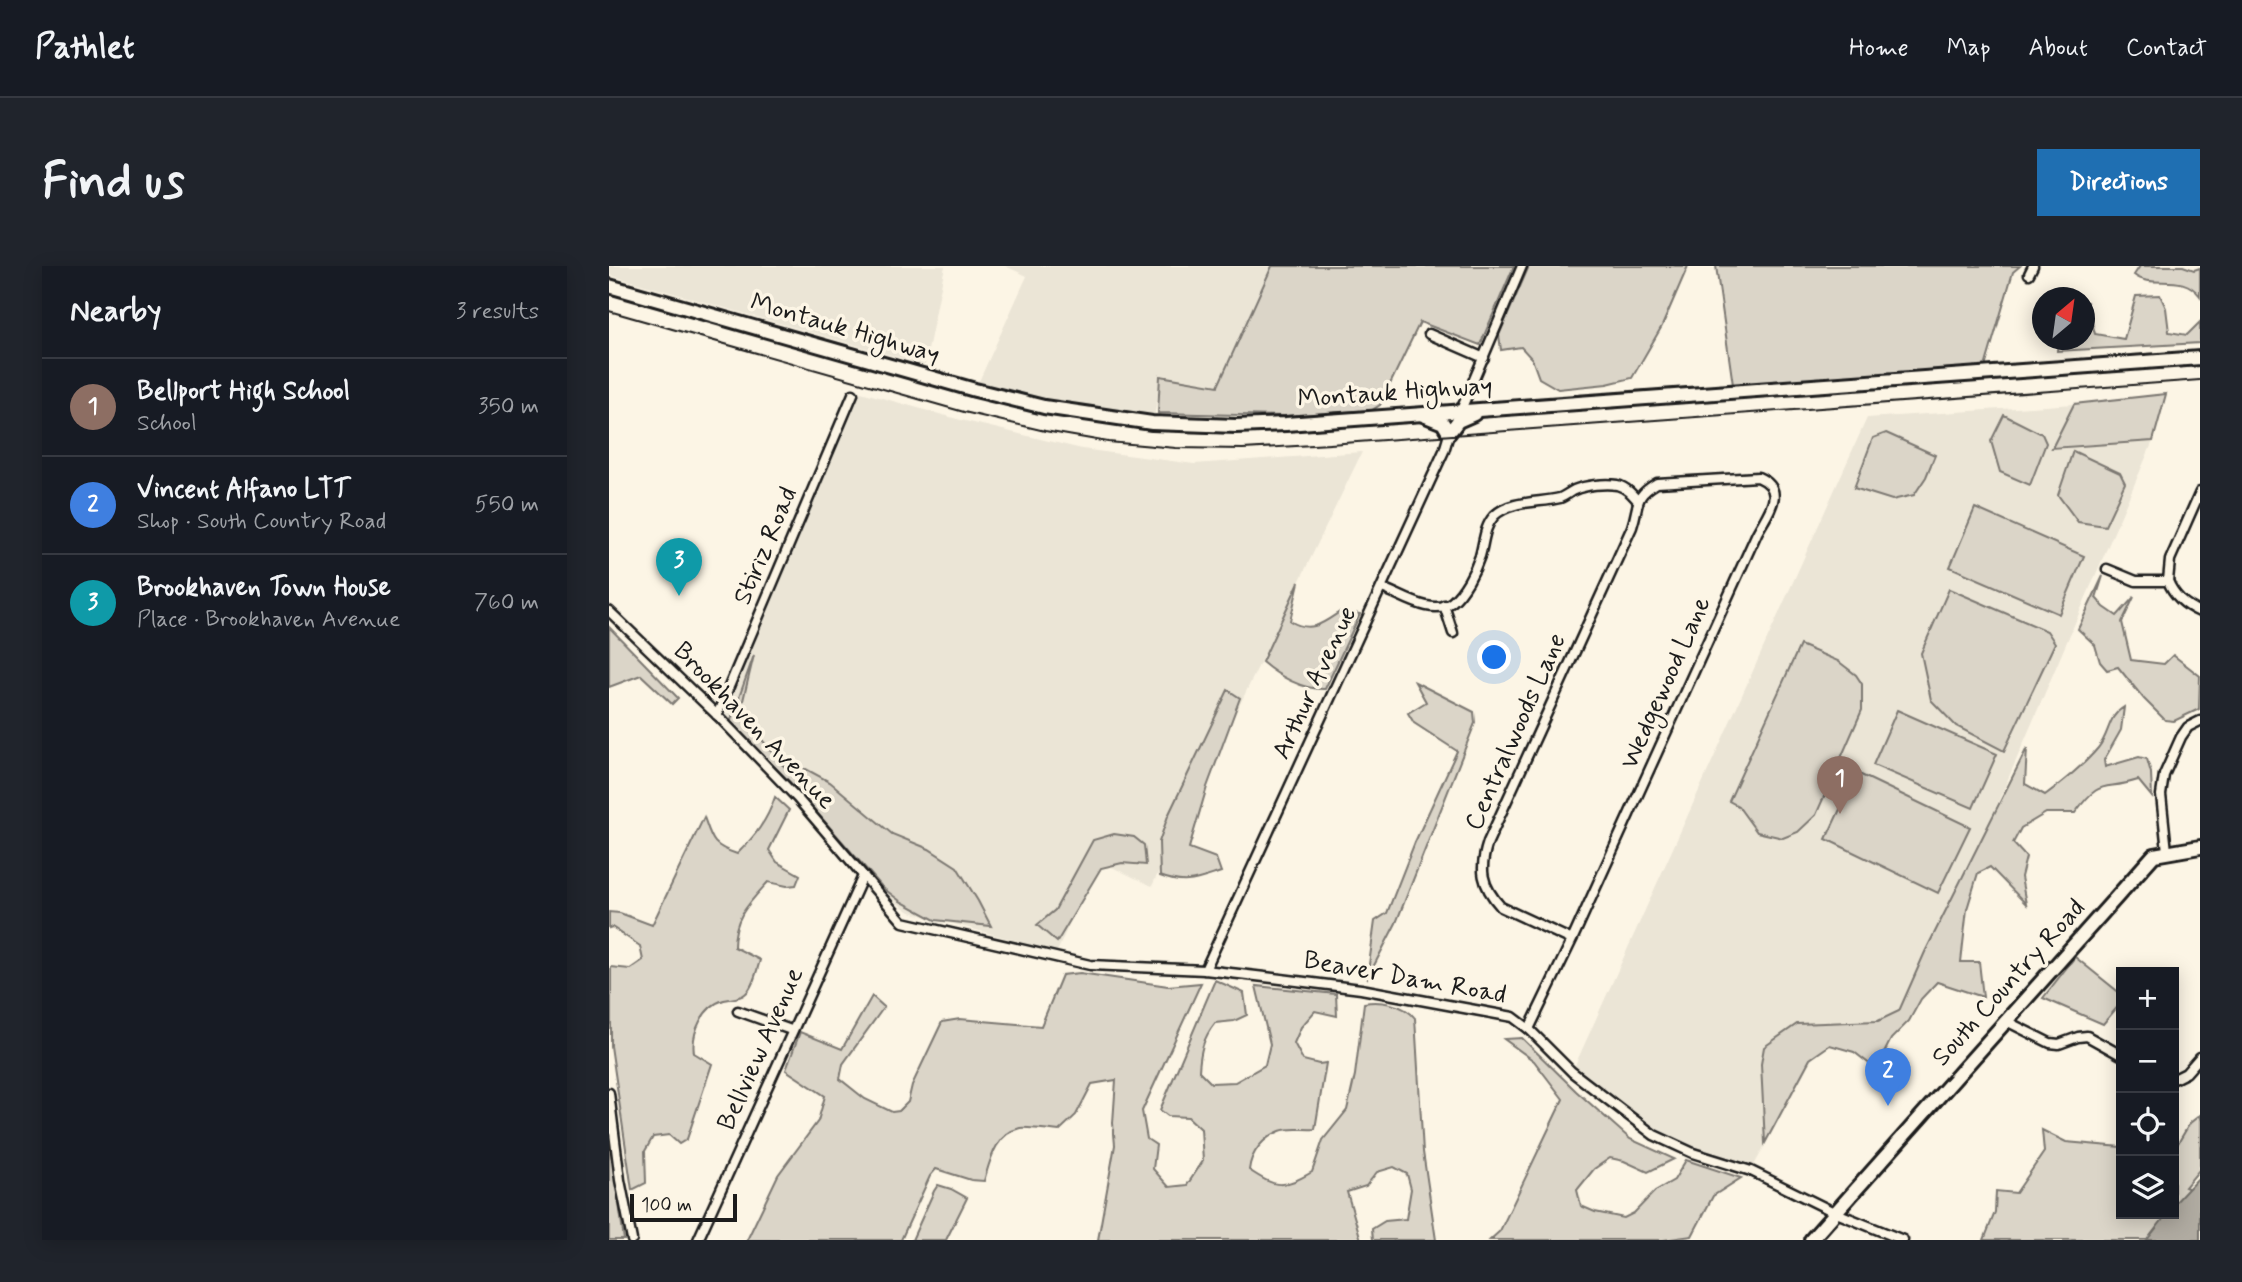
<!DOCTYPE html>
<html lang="en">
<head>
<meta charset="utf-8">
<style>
	body { margin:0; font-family:Mynerve,sans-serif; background:#20242c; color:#f1f3f6 }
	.controls { position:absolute; right:21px; bottom:21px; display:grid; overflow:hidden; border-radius:0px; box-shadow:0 4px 18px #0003 }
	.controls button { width:63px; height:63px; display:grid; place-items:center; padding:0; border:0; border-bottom:2px solid #363941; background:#171b24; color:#f1f3f6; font:35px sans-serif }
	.compass { position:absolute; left:1423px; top:21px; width:63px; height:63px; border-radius:50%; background:#171b24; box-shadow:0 4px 18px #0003; rotate:29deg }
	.scale { position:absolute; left:21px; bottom:18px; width:107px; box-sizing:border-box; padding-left:7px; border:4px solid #1c1c1c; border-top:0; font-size:19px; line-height:24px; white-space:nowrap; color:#1c1c1c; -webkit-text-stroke:5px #fcf5e5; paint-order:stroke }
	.you { position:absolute; left:886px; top:392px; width:24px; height:24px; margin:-18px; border:5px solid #fff; border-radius:50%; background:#1a73e8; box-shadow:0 0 0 10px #1a73e833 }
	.badge { display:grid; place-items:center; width:46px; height:46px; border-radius:50%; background:#1f6fb2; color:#fff; font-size:23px; font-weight:700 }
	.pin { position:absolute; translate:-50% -58px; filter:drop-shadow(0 2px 4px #0008) }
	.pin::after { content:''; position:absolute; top:37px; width:24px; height:21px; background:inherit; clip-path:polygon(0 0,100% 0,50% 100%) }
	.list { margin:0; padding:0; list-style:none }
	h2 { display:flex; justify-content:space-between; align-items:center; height:91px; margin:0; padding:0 28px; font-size:30px }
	h2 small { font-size:23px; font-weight:400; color:#9ea1a6 }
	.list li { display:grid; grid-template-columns:46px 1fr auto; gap:21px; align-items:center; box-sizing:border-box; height:98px; padding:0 28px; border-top:2px solid #363941 }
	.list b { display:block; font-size:26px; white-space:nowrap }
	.list p { margin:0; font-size:23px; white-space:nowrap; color:#9ea1a6 }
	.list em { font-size:23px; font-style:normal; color:#9ea1a6 }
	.icon { flex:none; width:38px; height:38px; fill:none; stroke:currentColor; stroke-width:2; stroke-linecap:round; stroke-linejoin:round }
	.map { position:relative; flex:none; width:1591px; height:974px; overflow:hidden; border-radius:0px }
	header { display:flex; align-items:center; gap:42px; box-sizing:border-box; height:98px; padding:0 35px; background:#171b24; border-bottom:2px solid #363941 }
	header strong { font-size:33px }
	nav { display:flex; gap:38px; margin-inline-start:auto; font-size:24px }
	.intro { display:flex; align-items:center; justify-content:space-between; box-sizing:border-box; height:168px; padding:0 42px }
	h1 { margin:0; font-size:49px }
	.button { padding:18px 32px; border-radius:0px; background:#1f6fb2; color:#fff; font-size:24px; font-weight:700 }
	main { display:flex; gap:42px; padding:0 42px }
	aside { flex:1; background:#171b24; border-radius:0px; box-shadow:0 4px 18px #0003 }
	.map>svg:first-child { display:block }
	.built { fill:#ebe5d6 }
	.green { fill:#dbd5c8; stroke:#7c7872; stroke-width:2 }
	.water { fill:#b0aba1; stroke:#75726c; stroke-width:2 }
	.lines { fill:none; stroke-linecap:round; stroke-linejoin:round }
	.minor-casing { stroke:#1c1c1c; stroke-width:13 }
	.secondary-casing { stroke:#1c1c1c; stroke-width:18 }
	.primary-casing { stroke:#1c1c1c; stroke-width:18 }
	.minor { stroke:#fcf5e5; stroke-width:8 }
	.secondary { stroke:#fcf5e5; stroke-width:12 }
	.primary { stroke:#fcf5e5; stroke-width:12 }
	.rail { stroke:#1c1c1c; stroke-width:2 }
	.labels { text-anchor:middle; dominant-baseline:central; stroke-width:7; stroke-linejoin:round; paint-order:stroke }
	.street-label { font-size:26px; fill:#1c1c1c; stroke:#fcf5e5 }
</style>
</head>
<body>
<header>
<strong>Pathlet</strong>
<nav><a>Home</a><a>Map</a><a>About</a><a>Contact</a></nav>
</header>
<div class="intro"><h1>Find us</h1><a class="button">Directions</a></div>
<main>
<aside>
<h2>Nearby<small>3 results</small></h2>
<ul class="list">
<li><span class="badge" style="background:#8d6e63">1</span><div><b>Bellport High School</b><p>School</p></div><em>350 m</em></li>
<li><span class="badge" style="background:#3f7fe0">2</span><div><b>Vincent Alfano LTT</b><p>Shop · South Country Road</p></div><em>550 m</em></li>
<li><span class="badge" style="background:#0f9aa8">3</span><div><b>Brookhaven Town House</b><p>Place · Brookhaven Avenue</p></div><em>760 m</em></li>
</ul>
</aside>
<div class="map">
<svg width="1591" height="974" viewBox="0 0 1591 974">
	<rect width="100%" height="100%" fill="#fcf5e5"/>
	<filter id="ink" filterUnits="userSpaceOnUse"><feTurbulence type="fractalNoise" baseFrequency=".0143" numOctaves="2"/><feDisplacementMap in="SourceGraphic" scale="14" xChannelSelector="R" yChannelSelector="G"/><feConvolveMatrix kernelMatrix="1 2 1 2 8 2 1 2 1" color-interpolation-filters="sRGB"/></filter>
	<g filter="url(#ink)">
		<g class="built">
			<path d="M0,0h336l-20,99 -316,-90z"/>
			<path d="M396,0h266l-53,120 -57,-9 -8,47 -178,-34 52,-114z"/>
			<path d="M252,126l96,27 125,30 112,15 168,-12 -210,434 -55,-26 -40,92 -147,-40 -27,-19 -158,-175 5,-18z"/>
			<path d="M1465,138l-22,44 101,-7 -187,436 -4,-2 -84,196 -50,-42 -77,142 -101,-39 -78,-60 295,-654z"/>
		</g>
		<g class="green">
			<path d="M663,0h242l-34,79 -60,-23 -40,83 -8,5 -88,6 -126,-3 2,-37 58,10z"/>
			<path d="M920,0h159l-26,60 -30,52 -25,6 -49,5 -19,-11 -7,-19 -11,-12 -20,3 -2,-15z"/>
			<path d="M1107,0h304l-7,6 -30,102 -249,18z"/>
			<path d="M1531,0h43l11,4 6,-2v28c-18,-25 -47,-6 -66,-21z"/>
			<path d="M1551,29l6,13 3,24 18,3 13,-13v21l-143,8 1,-11h27v-38h2l8,32 29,5 12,-43z"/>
			<path d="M1557,128l-13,47 -101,7 22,-44z"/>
			<path d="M1395,149l38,19 4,9 -16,42 -30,-13 -9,-31z"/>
			<path d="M1277,167l49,22 -9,22 -12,18 -22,5 -38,-12 19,-50z"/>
			<path d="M1464,185l47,22 5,10 -20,43 -27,-4 -20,-27z"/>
			<path d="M1366,242l109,48 -25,58 -109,-47z"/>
			<path d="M1494,310l-7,22 8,9 13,9 17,-19 -12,25 9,38 33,4 9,-9 27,21 -1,33 -25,12 -9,-1 -21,-21 -26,-32 -11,3 -7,-8 -5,-17 -17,-16z"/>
			<path d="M690,316l-9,39c21,13 33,2 51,-10l19,3 -35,75c-22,1 -47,-13 -63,-27z"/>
			<path d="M1340,323l98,42 8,12 -51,108 -48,-25 -25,-26 -10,-47z"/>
			<path d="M0,361l69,71 -6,6 -31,-29 -32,12z"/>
			<path d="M1191,379l38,16 18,14 6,9v26l-46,105 -18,17 -15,6 -26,-6 -19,-26 -9,-5z"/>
			<path d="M145,389l-14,58 47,57 19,-1 24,13 62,52 37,15 28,18 21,34 13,25 -56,-6 -35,-19 -17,-13 -93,-106 -60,-59z"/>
			<path d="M806,416l59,30 1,11 -79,200 -29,56 8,-58 12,-8 28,-71 42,-91 -43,-28 -6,-10 18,-11z"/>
			<path d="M619,424l12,8 -33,89 -18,61 27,10 5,14c-25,8 -35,14 -61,4l-1,-34 9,-26z"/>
			<path d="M1515,441l-3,23 -17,30 1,7 34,-10 8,2 4,14 1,24 -14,-17c-35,12 -36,-4 -63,33h-29l-25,15 -8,15 13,14 -5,20 5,27 -36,-37 -12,6 -11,36 -6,53h18l4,35 -46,-15 -16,17 -12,22 -18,18 -15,30 -22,-17 -24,-7 -20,14 -45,84 -4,-79 3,-17 33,-23 81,-3 21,-10 26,-59 102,-204 -2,36 20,11c19,-14 38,-29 53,-47 12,-14 9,-31 26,-41z"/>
			<path d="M1288,444l100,44 -24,54 -100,-43z"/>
			<path d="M1248,507l113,54 -32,66 -112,-54z"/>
			<path d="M166,531l14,13 -20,40 8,12 23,13 -4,10 -9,1 -19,-4c-19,21 -34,35 -34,65l26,13c-3,10 -7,28 -15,34 -6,5 -14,4 -21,6 -21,6 -33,33 -30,53l18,11 -25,75 -8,5 -10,-9 -16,2 -8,14 1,32 -14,7 -21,-144v-79l19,2 13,-9 -3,-14 -28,-19 -3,1v-16l11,1 32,12 52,-108c8,23 8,29 33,37 18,-18 30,-33 38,-57z"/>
			<path d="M505,568l20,3 10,8 2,20 -24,-2 -21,5 -44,74 -20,-17 18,-15 38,-70z"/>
			<path d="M1466,691l46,37v9l-18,21 -60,-26z"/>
			<path d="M471,707l88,13 33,-3 -59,128 5,28 9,6 -3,24 16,18 18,-2 16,-24 -2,-32 -13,-12 -20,-1 -8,-6 55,-130 29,13 3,22 -13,6 -19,2c-12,15 -15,29 -16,48l12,12 24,-1 30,-17 5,-21 -14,-58 80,8 1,22 -22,-5 -14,16 -7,16 9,17 16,4 7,-1 -11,66c-10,1 -26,-2 -35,2 -17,7 -29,21 -31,39 27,18 34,19 63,2l11,-32 24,-30 8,-35 9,-72c16,-3 40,1 51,15l8,134 13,88h-63l-1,-11 13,-8 21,-2 5,-30 -4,-15 -13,-7 -17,5 -11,14 -19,6 14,48h-263l17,-95 -2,-22 3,-43 -24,4 -16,31 -17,16c-9,-1 -33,-4 -39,-3 -25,6 -30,33 -36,53l-13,-1 -35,-11 -6,7 -29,64h-154l31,-65 40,-54 7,-25 -39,-26 14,-38 42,17 30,-53 12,11 -41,57 -3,15 25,20 27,13 7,-1 9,-9 4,-17 30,-63 18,-3 81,7 21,-51z"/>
			<path d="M913,772l54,53 54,48 44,20 -26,13 -24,-11 -14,-3 -16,11 -17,21 4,16 14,6 29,6 10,-5 21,-22 19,-11 12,-20 55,18 -28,18 -21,40 -29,4h-173l10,-9 63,-132 -29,-38 -30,-22z"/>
			<path d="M1591,849v54l-15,18 15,6v47h-216l11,-28 1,-21 20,2 28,-41 -2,-22 24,12 55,5v67h53v-64l16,-27z"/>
			<path d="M0,864l15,110h-15z"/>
			<path d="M329,919l13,4 16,9 -21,42h-34l22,-49z"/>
		</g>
		<path class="water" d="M1591,910v64h-53l20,-26h7v-10z"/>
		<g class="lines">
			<defs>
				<g id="minor">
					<path d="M1420,8l4,-8"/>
					<path d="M820,68l55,24"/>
					<path d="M852,144l61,-144"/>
					<path d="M1498,303l29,12h32c6,15 16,24 32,31"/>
					<path d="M1559,315l2,-21 30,-68"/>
					<path d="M773,322c20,7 50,29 70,14 12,-10 23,-31 28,-46 4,-13 4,-29 14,-40 16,-16 46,-13 66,-18 5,-2 10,-6 14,-8 12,-5 31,-7 43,-5 9,2 15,9 21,16"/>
					<path d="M835,339l9,28"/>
					<path d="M0,345l108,104 80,83 106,124 187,43 115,5 68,8 88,11 152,28 16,12 43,43 82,63 39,18 58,18 83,41 69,28"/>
					<path d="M108,449l136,-321"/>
					<path d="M1558,585l-6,-56 3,-20 17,-38 7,-10 12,-6"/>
					<path d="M596,704l239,-519 6,-20"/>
					<path d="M129,745l53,19"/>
					<path d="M1397,755l44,22 9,1 19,-7 9,-1 34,19"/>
					<path d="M920,763l43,-89 185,-407c11,-21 31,-43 1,-56l-101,6c-24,14 -17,20 -25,44l-144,315c-9,27 -7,43 13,65l71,33"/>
					<path d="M1565,813l12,-6 14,-16"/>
					<path d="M0,827l11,87 12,60"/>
					<path d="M89,974l165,-364"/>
				</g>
				<path id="secondary" d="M1202,974l343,-385 46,-8"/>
				<g id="primary">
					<path d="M0,20l366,104 69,17 108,16 84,3 50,-2 914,-66"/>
					<path d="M814,149l20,8 6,10 9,-12 16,-7"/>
				</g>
			</defs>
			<use href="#minor" class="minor-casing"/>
			<use href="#secondary" class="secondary-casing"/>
			<use href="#primary" class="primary-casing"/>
			<use href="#minor" class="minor"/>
			<use href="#secondary" class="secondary"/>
			<use href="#primary" class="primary"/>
			<path class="rail" d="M0,45l355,101 81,19 63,11 68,6 67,1 87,-5 870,-64"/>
		</g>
	</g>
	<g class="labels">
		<g class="street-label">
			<text transform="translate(236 63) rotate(16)">Montauk Highway</text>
			<text transform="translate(786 127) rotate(-4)">Montauk Highway</text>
			<text transform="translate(157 280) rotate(-67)">Stiriz Road</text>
			<text transform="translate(706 417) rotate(-65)">Arthur Avenue</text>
			<text transform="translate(1057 417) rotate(-66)">Wedgewood Lane</text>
			<text transform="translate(145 460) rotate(46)">Brookhaven Avenue</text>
			<text transform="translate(907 466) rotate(-66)">Centralwoods Lane</text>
			<text transform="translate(796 712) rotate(10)">Beaver Dam Road</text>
			<text transform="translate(1400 717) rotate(-48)">South Country Road</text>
			<text transform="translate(152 783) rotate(-66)">Bellview Avenue</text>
		</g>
	</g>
</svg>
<div class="controls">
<button>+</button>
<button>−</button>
<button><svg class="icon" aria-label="locate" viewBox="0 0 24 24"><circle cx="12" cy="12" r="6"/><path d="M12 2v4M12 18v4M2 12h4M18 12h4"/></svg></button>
<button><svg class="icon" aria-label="layers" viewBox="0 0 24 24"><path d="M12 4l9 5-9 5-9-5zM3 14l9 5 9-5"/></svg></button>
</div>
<svg class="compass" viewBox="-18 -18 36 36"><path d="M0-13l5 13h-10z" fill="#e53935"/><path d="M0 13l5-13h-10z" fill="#9ea1a6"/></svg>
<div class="scale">100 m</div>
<div class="you"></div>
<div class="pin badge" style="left:1231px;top:548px;background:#8d6e63">1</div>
<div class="pin badge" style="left:1279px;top:840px;background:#3f7fe0">2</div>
<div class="pin badge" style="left:70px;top:330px;background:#0f9aa8">3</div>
</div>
</main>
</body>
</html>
